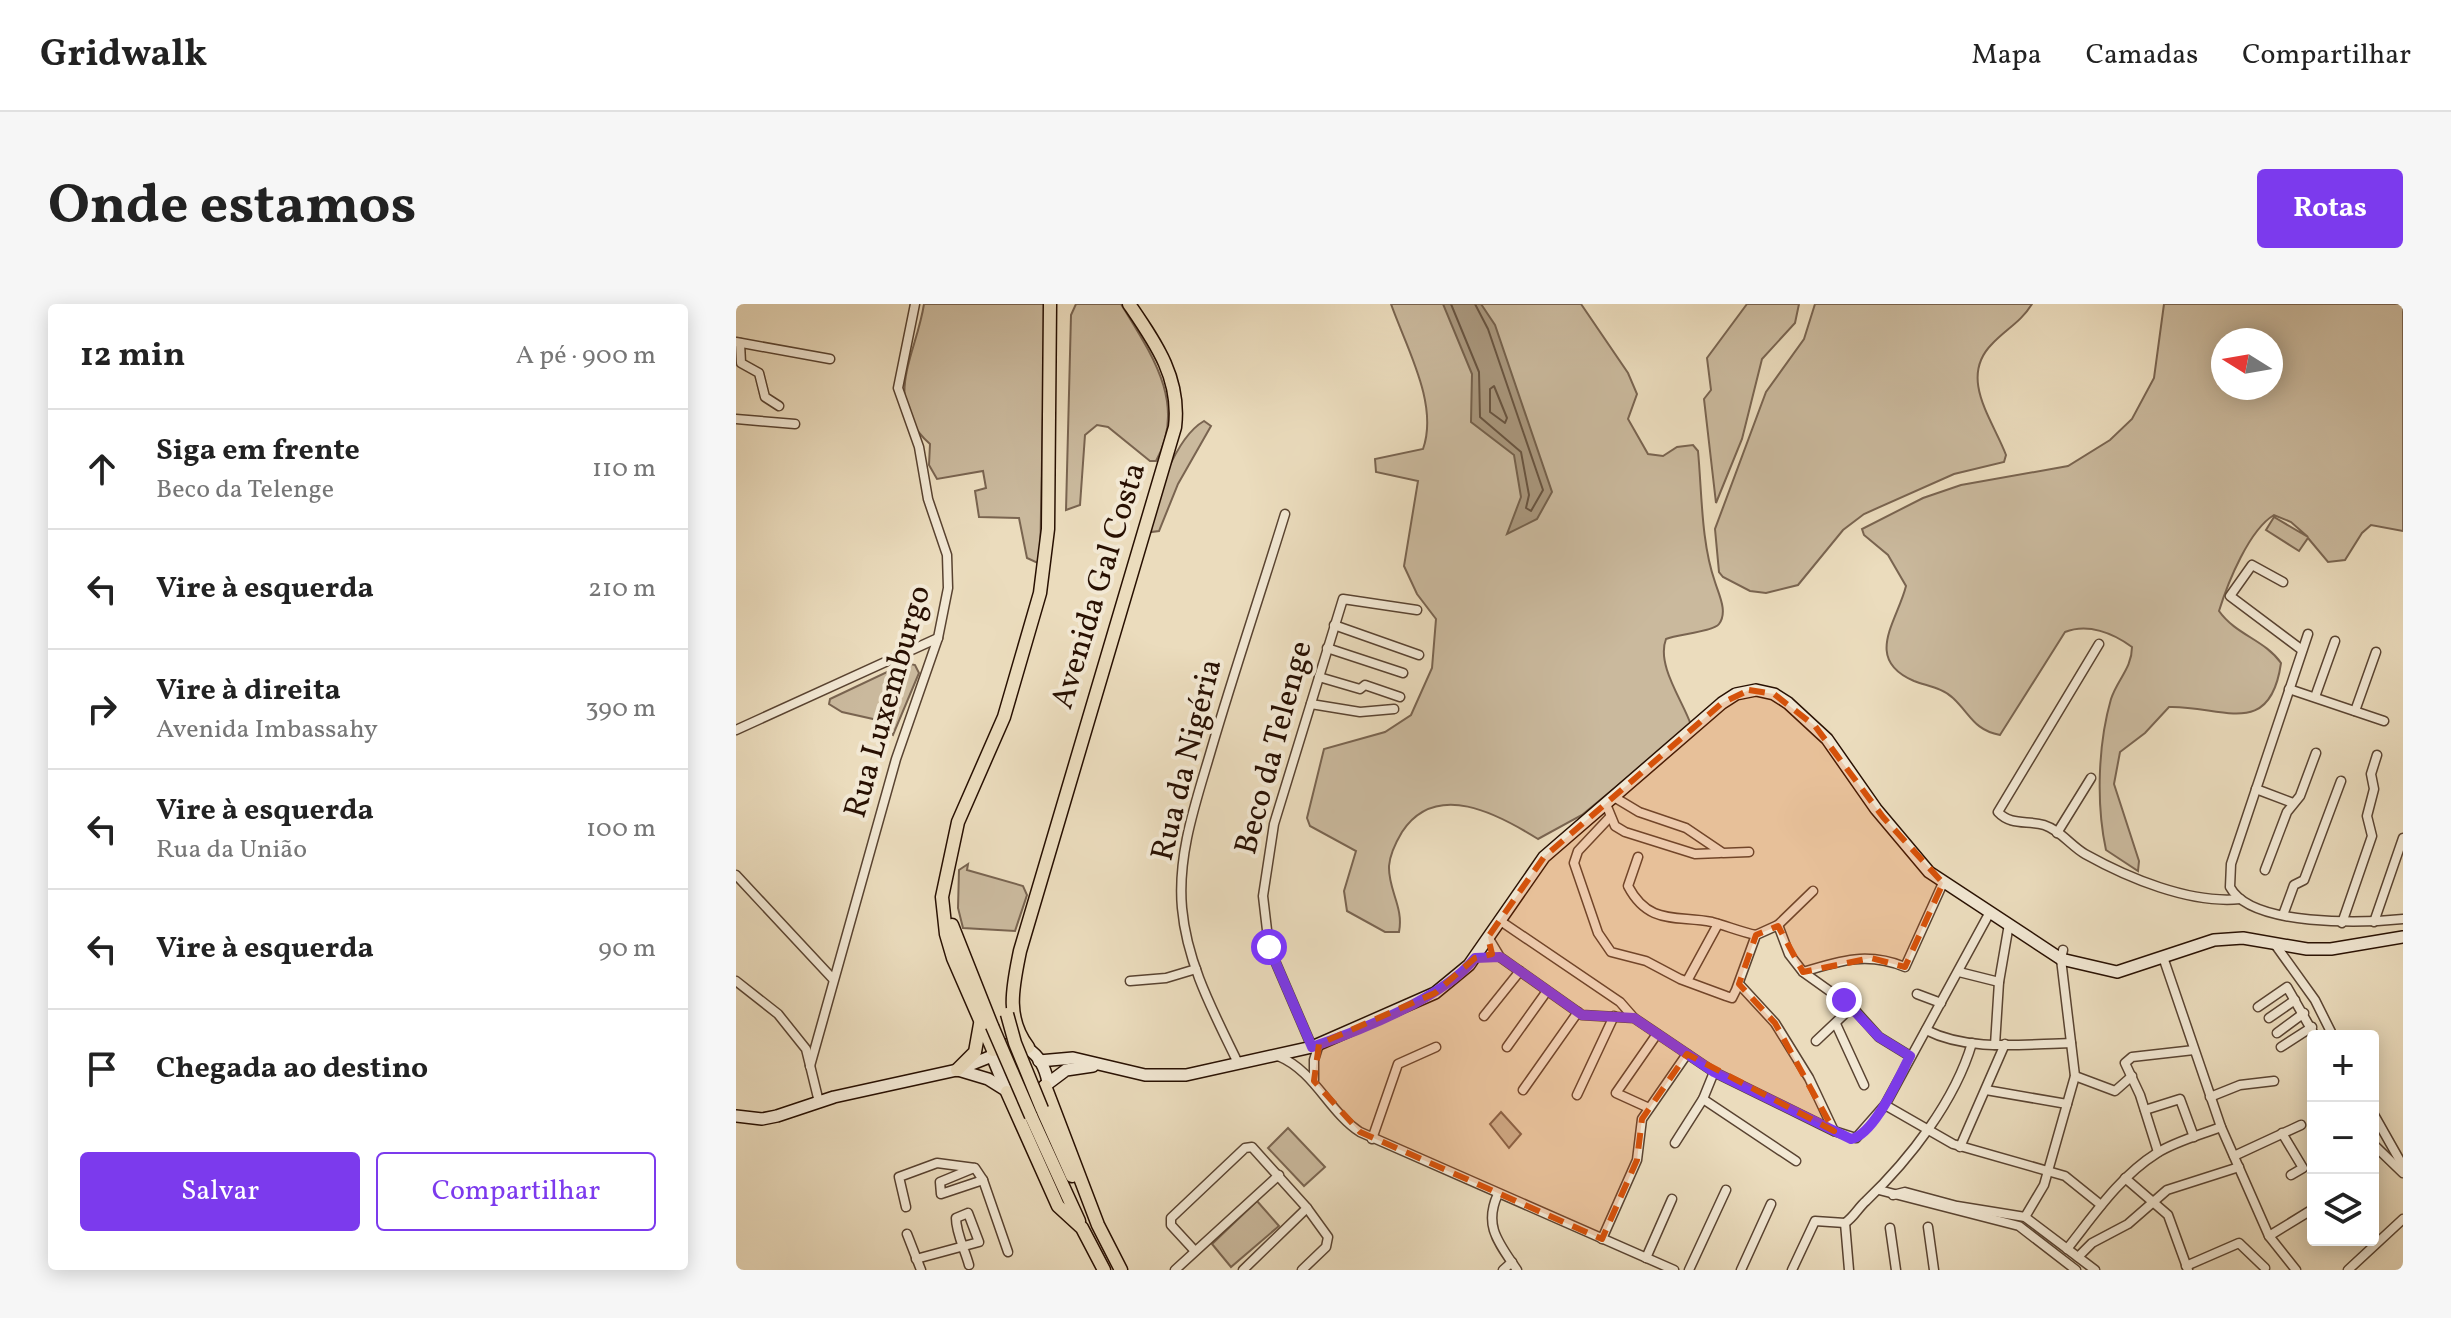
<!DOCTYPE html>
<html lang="pt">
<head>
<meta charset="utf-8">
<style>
	body { margin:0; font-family:Vollkorn,serif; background:#f6f6f6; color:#222 }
	.controls { position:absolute; right:24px; bottom:24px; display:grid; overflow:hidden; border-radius:8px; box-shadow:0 4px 20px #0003 }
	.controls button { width:72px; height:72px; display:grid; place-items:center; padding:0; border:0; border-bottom:2px solid #e0e0e0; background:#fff; color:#222; font:40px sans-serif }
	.compass { position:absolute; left:1475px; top:24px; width:72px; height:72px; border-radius:50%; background:#fff; box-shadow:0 4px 20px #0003; rotate:281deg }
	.stop { position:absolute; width:24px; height:24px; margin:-18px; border:6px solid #7c3aed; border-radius:50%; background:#fff }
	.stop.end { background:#7c3aed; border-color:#fff; box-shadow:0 2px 8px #0008 }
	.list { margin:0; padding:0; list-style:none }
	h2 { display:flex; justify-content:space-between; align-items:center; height:104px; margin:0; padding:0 32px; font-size:34px }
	h2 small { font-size:26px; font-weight:400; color:#767676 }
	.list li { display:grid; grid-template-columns:52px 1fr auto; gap:24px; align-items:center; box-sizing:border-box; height:120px; padding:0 32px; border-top:2px solid #e0e0e0 }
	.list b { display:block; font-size:30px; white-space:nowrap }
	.list p { margin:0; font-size:26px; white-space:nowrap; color:#767676 }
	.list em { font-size:26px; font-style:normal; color:#767676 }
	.actions { display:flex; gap:16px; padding:24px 32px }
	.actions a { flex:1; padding:18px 0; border:2px solid #7c3aed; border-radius:8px; text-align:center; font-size:28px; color:#7c3aed }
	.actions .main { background:#7c3aed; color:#fff }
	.icon { flex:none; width:44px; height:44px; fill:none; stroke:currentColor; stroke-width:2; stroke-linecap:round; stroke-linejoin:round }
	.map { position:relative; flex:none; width:1667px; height:966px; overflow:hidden; border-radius:8px }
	header { display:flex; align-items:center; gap:48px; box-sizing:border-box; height:112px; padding:0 40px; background:#fff; border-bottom:2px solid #e0e0e0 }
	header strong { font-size:38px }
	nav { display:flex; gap:44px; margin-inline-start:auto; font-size:28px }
	.intro { display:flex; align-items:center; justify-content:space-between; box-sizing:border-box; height:192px; padding:0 48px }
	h1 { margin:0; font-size:56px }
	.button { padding:20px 36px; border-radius:8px; background:#7c3aed; color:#fff; font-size:28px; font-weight:700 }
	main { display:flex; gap:48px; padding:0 48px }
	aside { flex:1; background:#fff; border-radius:8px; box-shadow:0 4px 20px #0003 }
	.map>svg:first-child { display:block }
	.green { fill:#cab99d; stroke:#796450; stroke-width:2; fill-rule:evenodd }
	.water { fill:#a9977d; stroke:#75614c; stroke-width:2 }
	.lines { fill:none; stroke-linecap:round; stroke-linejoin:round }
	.shore { stroke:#685440; stroke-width:2 }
	.minor-casing { stroke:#594331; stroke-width:11 }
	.secondary-casing { stroke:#281002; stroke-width:14 }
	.primary-casing { stroke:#281002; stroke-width:15 }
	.minor { stroke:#f2e8d4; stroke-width:8 }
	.secondary { stroke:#f2e8d4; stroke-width:11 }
	.primary { stroke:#ebdcbd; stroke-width:12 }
	.primary-bridge-casing { stroke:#281002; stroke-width:15; stroke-linecap:butt }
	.primary-bridge { stroke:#ebdcbd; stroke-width:12 }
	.route { stroke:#7c3aed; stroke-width:10 }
	.marked { fill:#d5520b; fill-opacity:0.2; stroke:#d5520b; stroke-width:6; stroke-dasharray:16 10; stroke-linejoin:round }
	.labels { text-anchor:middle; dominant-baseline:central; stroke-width:8; stroke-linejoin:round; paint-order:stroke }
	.street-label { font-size:32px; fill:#281002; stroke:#f2e8d4 }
</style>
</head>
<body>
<header>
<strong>Gridwalk</strong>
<nav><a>Mapa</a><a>Camadas</a><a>Compartilhar</a></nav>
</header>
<div class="intro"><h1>Onde estamos</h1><a class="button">Rotas</a></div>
<main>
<aside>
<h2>12 min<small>A pé · 900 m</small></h2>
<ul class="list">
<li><svg class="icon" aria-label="ahead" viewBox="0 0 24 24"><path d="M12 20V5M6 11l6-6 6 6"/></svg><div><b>Siga em frente</b><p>Beco da Telenge</p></div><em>110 m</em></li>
<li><svg class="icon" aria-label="left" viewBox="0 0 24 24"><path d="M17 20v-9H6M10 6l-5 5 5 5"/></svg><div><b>Vire à esquerda</b></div><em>210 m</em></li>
<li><svg class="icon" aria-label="right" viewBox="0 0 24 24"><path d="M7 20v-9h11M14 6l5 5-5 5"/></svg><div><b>Vire à direita</b><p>Avenida Imbassahy</p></div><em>390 m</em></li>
<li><svg class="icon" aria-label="left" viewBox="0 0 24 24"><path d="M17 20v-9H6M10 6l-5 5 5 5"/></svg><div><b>Vire à esquerda</b><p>Rua da União</p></div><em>100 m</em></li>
<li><svg class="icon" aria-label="left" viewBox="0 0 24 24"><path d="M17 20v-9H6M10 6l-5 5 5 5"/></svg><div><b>Vire à esquerda</b></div><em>90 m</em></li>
<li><svg class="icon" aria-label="arrive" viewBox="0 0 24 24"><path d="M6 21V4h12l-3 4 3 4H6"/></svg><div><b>Chegada ao destino</b></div></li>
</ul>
<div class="actions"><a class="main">Salvar</a><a>Compartilhar</a></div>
</aside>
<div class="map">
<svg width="1667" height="966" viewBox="0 0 1667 966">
	<rect width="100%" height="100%" fill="#ebdcbd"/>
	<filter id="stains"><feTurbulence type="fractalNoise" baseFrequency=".0025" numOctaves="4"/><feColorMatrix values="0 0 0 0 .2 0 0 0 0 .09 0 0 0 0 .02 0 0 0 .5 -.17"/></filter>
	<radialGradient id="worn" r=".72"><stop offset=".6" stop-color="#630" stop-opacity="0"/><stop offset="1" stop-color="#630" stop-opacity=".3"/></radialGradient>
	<g class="green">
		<path d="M188,0h121l-5,260 -13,-6 -8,-40 -40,-1 -4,-26 11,-3 -3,-17 -46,8 -8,-14 1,-21c-49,-43 -14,-88 -6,-140z"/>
		<path d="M340,0h45c29,48 67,100 35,157h-6l-42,-34 -11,-2 -12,10 -5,70 -14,5 5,-195z"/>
		<path d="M655,0h190l47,69 9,21 -9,25 20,35 15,2 14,-9 16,-2 5,6c4,42 3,91 17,131 4,13 13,30 4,42 -6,8 -42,10 -53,15 -10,26 17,62 25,86l-109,90 -44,24c-40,-25 -102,-59 -136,-7 -6,10 -12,22 -13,34 -1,24 15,41 10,66h-14l-38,-21 -3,-20 12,-40 -46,-25 -3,-8 17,-69 61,-17 26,-17 21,-47 4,-49 -19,-25 -13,-28 14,-85 -42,-9 -1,-13 48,-10c16,-45 -17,-102 -32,-145z"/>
		<path d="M1011,0h52l-4,19 -33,36 -20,80 -26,64 -12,-104 7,-9 -4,-32z"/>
		<path d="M1079,0h217c-11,18 -26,25 -40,40 -34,34 1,76 14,111l-2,7 -50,12 -90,40 -21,16 -45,55 -32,8 -16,-2 -27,-14 -4,-5 -4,-43 51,-137 38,-53z"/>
		<path d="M1428,0h239v227l-32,-6 -9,8 -17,27 -17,2 -20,-24 -9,13 -33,-21 8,-13 34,20 -17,-15 -17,-7c-25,15 -46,67 -55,96 17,24 46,29 62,52 -11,78 -61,42 -112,44l-24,26 -25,19 -6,32 25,77 -1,10 -32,-21c-10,-46 -8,-106 5,-151 6,-19 21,-31 21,-52 -19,-14 -44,-24 -67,-15l-65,103c-26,-5 -29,-20 -47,-37 -10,-10 -26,-12 -39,-17 -51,-22 -17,-59 -8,-95l-18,-31 -24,-20 -2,-6 61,-31 38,-13 107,-19 42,-26 22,-21 22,-41zM1487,36h48v48h-48z"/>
		<path d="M468,117l7,5 -33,58 -19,47 -8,1c1,-31 25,-95 53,-111z"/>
		<path d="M170,359l9,2 4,8 -26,62 -20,-16 -31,-7 -13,-8 1,-5z"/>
		<path d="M232,560l-1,6 56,16 4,9 -12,36 -52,-3 -5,-20 1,-38z"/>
		<path d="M765,808l20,22 -12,14 -19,-24z"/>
		<path d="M552,824l37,39 -21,19 -36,-38z"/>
		<path d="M521,897l22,25 -48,41 -19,-23z"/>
	</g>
	<path class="water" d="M707,0h38l14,21 57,167 -15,27 -30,15 14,-37 -7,-42 -43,-33 1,-48z"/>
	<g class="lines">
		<g class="shore">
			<path d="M715,0l28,68 1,45 41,35 8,43 -3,13 5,3 12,-21 -55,-161 -13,-25"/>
			<path d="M758,82l13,32 -2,5 -15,-11v-23z"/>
		</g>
		<defs>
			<g id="minor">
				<path d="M0,38l94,17"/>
				<path d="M4,39l1,20 18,10 6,24 14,9"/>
				<path d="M0,115l59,5"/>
				<path d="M1547,278l-31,-17 -22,31 72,54"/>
				<path d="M598,321l85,30"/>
				<path d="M1572,330l-77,230 -1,23c21,40 134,36 173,32"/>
				<path d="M1363,340l-101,168c13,14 29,8 46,13 16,5 27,21 41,29 43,24 105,50 155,45"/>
				<path d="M591,344l76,25"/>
				<path d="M583,373l41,12 5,-4 35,12"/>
				<path d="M1553,385l95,32"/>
				<path d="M1579,393l20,-56"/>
				<path d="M575,400l49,8 34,-3"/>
				<path d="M1619,407l21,-59"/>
				<path d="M0,426l202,-92"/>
				<path d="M1520,485l37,14"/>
				<path d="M878,493l25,15 47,16 37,25 26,-1"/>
				<path d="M870,500l9,22 10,6 70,22 25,-1"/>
				<path d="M874,513l-32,34 -4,12 24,70 13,19 35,9 34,18 46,17 6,2 4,-8 20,-55 22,-10 35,-34"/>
				<path d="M1321,529l34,-55"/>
				<path d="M902,553l-10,29c21,40 49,29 84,36 15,4 29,10 44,13"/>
				<path d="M1529,566l22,-58 13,-16 16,-43"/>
				<path d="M0,571l97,104"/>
				<path d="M1547,611l11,-30 10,-5 37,-99"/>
				<path d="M763,616l121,82 14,16"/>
				<path d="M1638,618l29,-84"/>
				<path d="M1606,619l30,-87 -5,-20 7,-27 -3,-15 6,-19"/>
				<path d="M1042,621l11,29 14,18 49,35 27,30 31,19"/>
				<path d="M752,633l12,20 82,58 52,3 80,54 120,59"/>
				<path d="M1538,639l41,57 18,36"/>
				<path d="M1427,653l58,170 48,109 27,34"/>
				<path d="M1067,668c39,-12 65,-20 102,-5l38,-84"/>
				<path d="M1223,668l40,10"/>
				<path d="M0,677l42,33 28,35 13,53"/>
				<path d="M394,677l36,-3 30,-9"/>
				<path d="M951,677l31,-57"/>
				<path d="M1003,680l36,39 34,55 25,53 22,7 29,-33 105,-193"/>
				<path d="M1181,690l24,9"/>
				<path d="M1522,703l29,-20 28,49"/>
				<path d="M748,712l36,-45"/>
				<path d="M1533,714l26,-18"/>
				<path d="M1100,720l28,61"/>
				<path d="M1190,726c43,22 98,14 145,13"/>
				<path d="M1541,729l27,-20"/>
				<path d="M1080,737l36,-34"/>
				<path d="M1259,741l4,-63 10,-58"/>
				<path d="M576,743l-43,-100 -6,-51 11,-72 69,-225 74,11"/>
				<path d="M771,743l40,-56"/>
				<path d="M1545,743l31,-20"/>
				<path d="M542,752c37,15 50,55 82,76l314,138"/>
				<path d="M502,759c-24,-50 -51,-99 -56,-155 -5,-55 15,-109 30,-161 23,-78 49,-155 73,-233"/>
				<path d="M74,762l86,-307 42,-121 10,-50 -1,-33 -19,-56 -9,-52 -21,-59 17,-84"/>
				<path d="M1339,772l40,15 17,-15"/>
				<path d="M578,776v-20l5,-16"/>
				<path d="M787,786l55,-78"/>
				<path d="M1250,786l81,14"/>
				<path d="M841,791l37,-79"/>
				<path d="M1474,793l30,-12 34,-4"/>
				<path d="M967,795l93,62"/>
				<path d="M1149,801l68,39 112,32 36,29"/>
				<path d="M913,804l-33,-15 41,-59"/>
				<path d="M1409,806l35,-11 14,38"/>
				<path d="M1637,809l30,53"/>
				<path d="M1546,829l21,35 -12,7"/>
				<path d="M636,835l26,-75 38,-17"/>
				<path d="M939,839l28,-44 11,-27"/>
				<path d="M1637,840l30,29"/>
				<path d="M1224,843l45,-103"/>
				<path d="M1422,848l-18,-57 -15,-32 7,-6 62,-7"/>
				<path d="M1498,852l67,-31"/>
				<path d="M238,864l-34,14 1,12 42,-14"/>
				<path d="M1389,874l43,37 20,55"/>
				<path d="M1143,886l140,36 57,44"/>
				<path d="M762,890c-15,32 1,49 19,76"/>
				<path d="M1157,891l12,-3 52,14 68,11 70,53"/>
				<path d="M170,903l-7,-30 38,-14 38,5 8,12 25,72"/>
				<path d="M1289,913l19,-32 31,-109 -14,-117 2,-9"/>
				<path d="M1109,919c9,-6 13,-15 21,-22 44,-42 89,-100 106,-158"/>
				<path d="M1109,919l4,47"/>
				<path d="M1192,923l6,43"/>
				<path d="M1154,924l6,42"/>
				<path d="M171,930l14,36"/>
				<path d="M1533,932l44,-27"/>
				<path d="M866,935l35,-79 5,-41 45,-65"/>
				<path d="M1331,945c27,-34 52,-72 90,-96 19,-12 43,-18 64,-26"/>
				<path d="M458,946l-23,-25v-7l74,-70 7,-1 55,61 21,29 -2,10 -24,23"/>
				<path d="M1342,953l14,-14 36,-19 39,-34 72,-23"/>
				<path d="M910,954l26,-59"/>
				<path d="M180,955l63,-17 -11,-29 -12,5c0,15 9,32 13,47"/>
				<path d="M1450,962l53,-23 26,25"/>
				<path d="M439,966l104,-95"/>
				<path d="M507,966l64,-62"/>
				<path d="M767,966l9,-8"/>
				<path d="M953,966l37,-80"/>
				<path d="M1005,966l30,-66"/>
				<path d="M1056,966l23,-49 30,2"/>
				<path d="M1612,966l55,-51"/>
			</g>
			<g id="secondary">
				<path d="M303,757l34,-3 72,17h41l126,-28 123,-54 34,-28 75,-108 178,-154 14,-9 20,-4 18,4 14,9 39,36 49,70 53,63 132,87 56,13 97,-32 29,-2 64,11h24l72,-12"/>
				<path d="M222,766l30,9 16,10"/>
				<path d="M302,787l28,-21 27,-4"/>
				<path d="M278,790l-8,-4 -14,-34 1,-6c27,-15 49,2 55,32"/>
				<path d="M0,812l26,3 15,-3 57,-19 123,-27 35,-14"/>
			</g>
			<g id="primary">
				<path d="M216,621l40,101"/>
				<path d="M292,743c-23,-30 -15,-61 -8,-96l155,-524c6,-49 -20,-85 -46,-123"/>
				<path d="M257,746l-40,-92 -7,-24 -4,-37 16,-75 46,-105 36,-124 8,-64 2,-225"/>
				<path d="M221,766l18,-18 5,-28"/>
				<path d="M309,782l53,139 23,45"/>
				<path d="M271,788l51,114 24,22 22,42"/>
				<path d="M306,805l30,67"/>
				<path d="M295,812l48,105"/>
			</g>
		</defs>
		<use href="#minor" class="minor-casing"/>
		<use href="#secondary" class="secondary-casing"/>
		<use href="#primary" class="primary-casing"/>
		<use href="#minor" class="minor"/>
		<use href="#secondary" class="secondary"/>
		<use href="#primary" class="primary"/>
		<defs>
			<g id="primary-bridge">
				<path d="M271,710l8,29 27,66"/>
				<path d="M256,722l39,90"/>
			</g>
		</defs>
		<use href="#primary-bridge" class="primary-bridge-casing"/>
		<use href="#primary-bridge" class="primary-bridge"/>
	</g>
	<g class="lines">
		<path class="route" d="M533,643l43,100c47,-16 133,-50 163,-89l25,-1 82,58 52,3 80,54 137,67c24,-5 48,-62 59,-83l-31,-19 -35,-37"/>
	</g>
	<path class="marked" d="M1013,386l25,4 41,32 68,91 60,66 -38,84 -34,-9 -68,14 -25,-46 -22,9 -17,49 36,39 59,108 -147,-77 -45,65 -5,41 -35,79 -242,-107 -46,-51 5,-37 116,-51 40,-35 17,-4 -4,-17 56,-80 178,-154z"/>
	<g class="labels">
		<g class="street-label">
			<text transform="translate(364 282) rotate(-73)">Avenida Gal Costa</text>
			<text transform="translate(153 398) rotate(-74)">Rua Luxemburgo</text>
			<text transform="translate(539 444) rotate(-75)">Beco da Telenge</text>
			<text transform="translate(452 456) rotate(-76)">Rua da Nigéria</text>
		</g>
	</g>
	<rect width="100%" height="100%" filter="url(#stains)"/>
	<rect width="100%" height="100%" fill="url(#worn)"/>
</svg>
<div class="controls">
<button>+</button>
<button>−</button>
<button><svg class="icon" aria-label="layers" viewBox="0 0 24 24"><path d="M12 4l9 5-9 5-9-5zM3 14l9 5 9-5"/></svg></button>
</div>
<svg class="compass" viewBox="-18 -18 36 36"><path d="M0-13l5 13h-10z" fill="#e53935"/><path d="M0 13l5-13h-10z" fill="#767676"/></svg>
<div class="stop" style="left:533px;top:643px"></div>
<div class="stop end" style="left:1108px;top:696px"></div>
</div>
</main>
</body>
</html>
